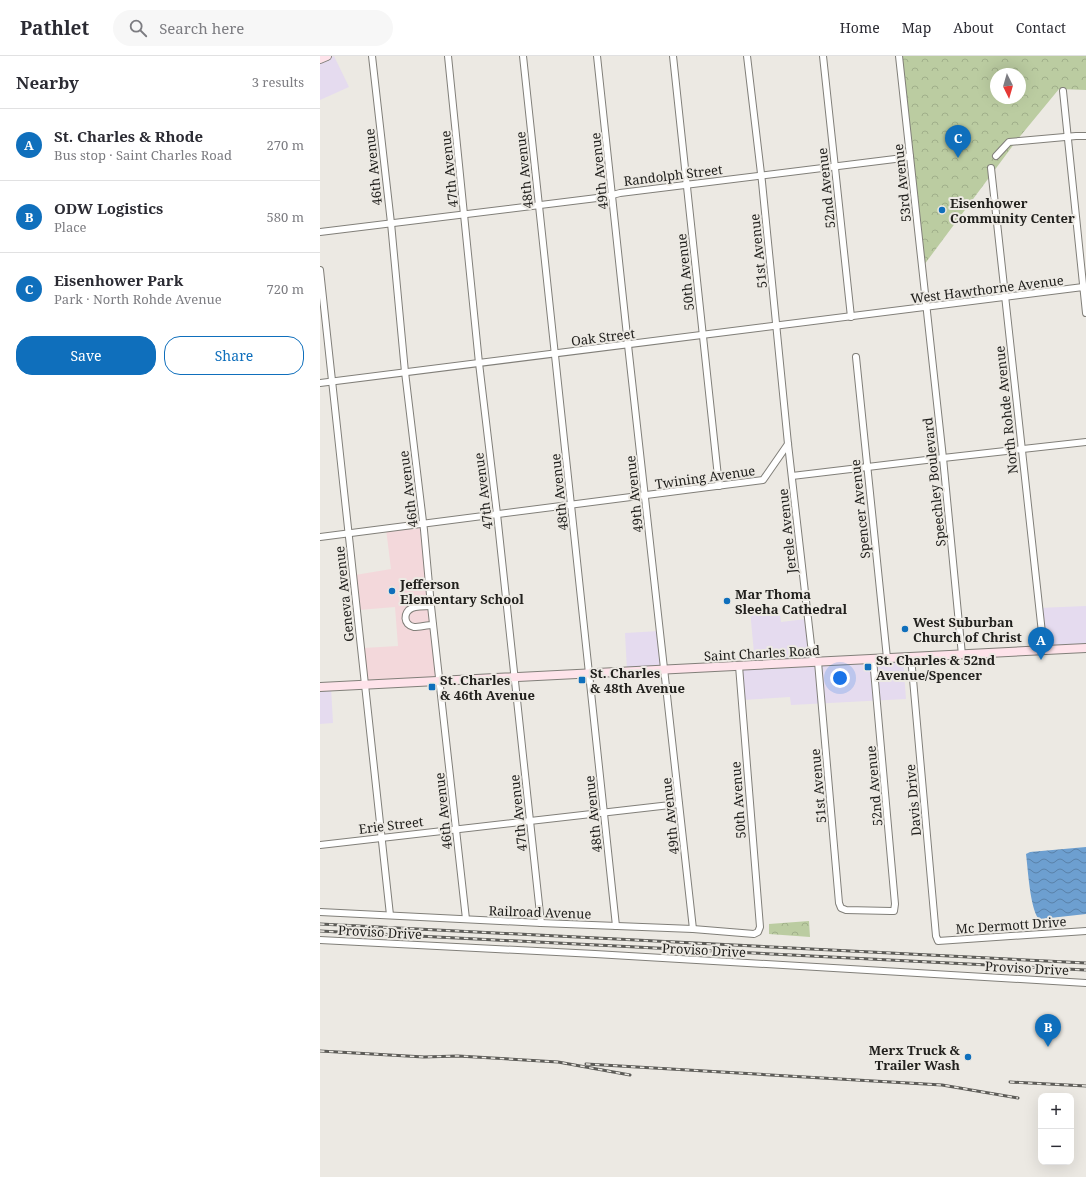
<!DOCTYPE html>
<html lang="en">
<head>
<meta charset="utf-8">
<style>
	body { margin:0; font-family:"Noto Serif",serif; background:#f7f7f7; color:#2b2b33 }
	.controls { position:absolute; right:12px; bottom:12px; display:grid; overflow:hidden; border-radius:8px; box-shadow:0 4px 16px #0002 }
	.controls button { width:36px; height:36px; display:grid; place-items:center; padding:0; border:0; border-bottom:1px solid #e1e1e2; background:#fff; color:#2b2b33; font:20px sans-serif }
	.compass { position:absolute; left:670px; top:12px; width:36px; height:36px; border-radius:50%; background:#fff; box-shadow:0 4px 16px #0002; rotate:175deg }
	.you { position:absolute; left:520px; top:622px; width:14px; height:14px; margin:-10px; border:3px solid #fff; border-radius:50%; background:#1a73e8; box-shadow:0 0 0 6px #1a73e833 }
	.badge { display:grid; place-items:center; width:26px; height:26px; border-radius:50%; background:#0f6fbc; color:#fff; font-size:13px; font-weight:700 }
	.pin { position:absolute; translate:-50% -33px; filter:drop-shadow(0 1px 2px #0008) }
	.pin::after { content:''; position:absolute; top:21px; width:14px; height:12px; background:inherit; clip-path:polygon(0 0,100% 0,50% 100%) }
	.list { margin:0; padding:0; list-style:none }
	h2 { display:flex; justify-content:space-between; align-items:center; height:52px; margin:0; padding:0 16px; font-size:17px }
	h2 small { font-size:13px; font-weight:400; color:#7c7c81 }
	.list li { display:grid; grid-template-columns:26px 1fr auto; gap:12px; align-items:center; box-sizing:border-box; height:72px; padding:0 16px; border-top:1px solid #e1e1e2 }
	.list b { display:block; font-size:15px; white-space:nowrap }
	.list p { margin:0; font-size:13px; white-space:nowrap; color:#7c7c81 }
	.list em { font-size:13px; font-style:normal; color:#7c7c81 }
	.actions { display:flex; gap:8px; padding:12px 16px }
	.actions a { flex:1; padding:9px 0; border:1px solid #0f6fbc; border-radius:16px; text-align:center; font-size:14px; color:#0f6fbc }
	.actions .main { background:#0f6fbc; color:#fff }
	.icon { flex:none; width:22px; height:22px; fill:none; stroke:currentColor; stroke-width:2; stroke-linecap:round; stroke-linejoin:round }
	.map { position:relative; flex:none; width:766px; height:1121px; overflow:hidden }
	header { display:flex; align-items:center; gap:24px; box-sizing:border-box; height:56px; padding:0 20px; background:#fff; border-bottom:1px solid #e1e1e2 }
	header strong { font-size:19px }
	nav { display:flex; gap:22px; margin-inline-start:auto; font-size:14px }
	.search { width:280px; height:36px; background:#f7f7f7; display:flex; align-items:center; gap:10px; box-sizing:border-box; padding:0 14px; border-radius:22px; color:#7c7c81; font-size:15px }
	main { display:flex }
	aside { flex:1; background:#fff }
	.map>svg:first-child { display:block }
	.commercial { fill:#e5dbef }
	.education { fill:#f3d8db }
	.park { fill:url(#park-crowns); fill-rule:evenodd }
	.water { fill:url(#water-waves) }
	.lines { fill:none; stroke-linecap:round; stroke-linejoin:round }
	.minor-casing { stroke:#817f79; stroke-width:8 }
	.secondary-casing { stroke:#817f79; stroke-width:10 }
	.minor { stroke:#fff; stroke-width:6 }
	.secondary { stroke:#fee3ea; stroke-width:8 }
	.rail-casing { stroke:#5c5b57; stroke-width:3 }
	.rail { stroke:#ece9e3; stroke-width:1.5; stroke-dasharray:4.5; stroke-linecap:butt }
	.poi-dot { fill:#0f6fbc; stroke:#ece9e3; stroke-width:1.5 }
	.labels { text-anchor:middle; dominant-baseline:central; stroke-width:4; stroke-linejoin:round; paint-order:stroke }
	.street-label { font-size:13px; fill:#22211e; stroke:#ece9e3 }
	.poi-label { font-size:13px; font-weight:bold; fill:#22211e; stroke:#ece9e3; text-anchor:start }
</style>
</head>
<body>
<header>
<strong>Pathlet</strong>
<div class="search"><svg class="icon" aria-label="search" viewBox="0 0 24 24"><circle cx="10" cy="10" r="6"/><path d="M15 15l6 6"/></svg>Search here</div>
<nav><a>Home</a><a>Map</a><a>About</a><a>Contact</a></nav>
</header>
<main>
<aside>
<h2>Nearby<small>3 results</small></h2>
<ul class="list">
<li><span class="badge">A</span><div><b>St. Charles &amp; Rhode</b><p>Bus stop · Saint Charles Road</p></div><em>270 m</em></li>
<li><span class="badge">B</span><div><b>ODW Logistics</b><p>Place</p></div><em>580 m</em></li>
<li><span class="badge">C</span><div><b>Eisenhower Park</b><p>Park · North Rohde Avenue</p></div><em>720 m</em></li>
</ul>
<div class="actions"><a class="main">Save</a><a>Share</a></div>
</aside>
<div class="map">
<svg width="766" height="1121" viewBox="0 0 766 1121">
	<defs>
		<pattern id="park-crowns" width="20" height="18" patternUnits="userSpaceOnUse"><rect width="20" height="18" fill="#bbcca1"/><path d="M2 6a3 3 0 1 1 6 0M12 15a3 3 0 1 1 6 0" fill="none" stroke="#a0af8a"/></pattern>
		<pattern id="water-waves" width="16" height="10" patternUnits="userSpaceOnUse"><rect width="16" height="10" fill="#6d9fd0"/><path d="M0 5q4-4 8 0t8 0" fill="none" stroke="#5981a8"/></pattern>
	</defs>
	<rect width="100%" height="100%" fill="#ece9e3"/>
	<g class="commercial">
		<path d="M14,0l15,31 -29,13v-38z"/>
		<path d="M766,550v41l-43,3 -5,-42z"/>
		<path d="M459,551l2,15 25,-3 5,42 -56,3 -5,-54z"/>
		<path d="M339,575l4,37 -36,3 -2,-38z"/>
		<path d="M583,603l3,40 -115,6 -1,-8 -48,3 -3,-33z"/>
		<path d="M11,631l2,36 -13,1v-36z"/>
	</g>
	<path class="education" d="M101,469l17,155 -72,4 -3,-36 35,-2 -3,-39 -36,3 -4,-35 36,-6 -5,-40z"/>
	<g class="park">
		<path d="M580,0h186v34l-27,-1 -42,51 -93,125zM676,18h24v24h-24z"/>
		<path d="M489,865l1,16 -41,-3v-10z"/>
	</g>
	<path class="water" d="M766,791v67l-45,5 -3,-1c-8,-12 -10,-48 -12,-64l4,-2z"/>
	<g class="lines">
		<defs>
			<g id="minor">
				<path d="M52,0l19,167 14,149 19,158 7,76 35,313"/>
				<path d="M128,0l31,307 18,151 44,409"/>
				<path d="M203,0l93,870"/>
				<path d="M277,0l31,289 65,584"/>
				<path d="M353,0l46,430"/>
				<path d="M427,0l15,126 26,262 25,218"/>
				<path d="M503,0l28,261"/>
				<path d="M579,0l44,402 19,197"/>
				<path d="M743,35l23,222"/>
				<path d="M676,100l13,-14 67,-6h10"/>
				<path d="M671,112l53,483"/>
				<path d="M0,176l285,-35 15,-4 283,-35 7,-2"/>
				<path d="M0,214l70,645"/>
				<path d="M536,301l31,301"/>
				<path d="M0,327l763,-96 1,2h2"/>
				<path d="M472,420l151,-18 143,-16"/>
				<path d="M0,481l443,-57 25,-36"/>
				<path d="M111,550c-6,0 -14,0 -19,2 -9,4 -9,17 2,19 6,0 13,-2 19,-2"/>
				<path d="M591,601l25,279 2,5 148,-10"/>
				<path d="M498,606l21,241 2,5 5,2 45,1h3l1,-7 -22,-245"/>
				<path d="M0,789l359,-41"/>
				<path d="M0,856l221,11 152,6 61,5 4,-2 2,-5 -21,-261"/>
				<path d="M0,884l275,14 491,29"/>
			</g>
			<g id="secondary">
				<path d="M0,3l7,-3"/>
				<path d="M0,631l766,-39"/>
			</g>
		</defs>
		<use href="#minor" class="minor-casing"/>
		<use href="#secondary" class="secondary-casing"/>
		<use href="#minor" class="minor"/>
		<use href="#secondary" class="secondary"/>
		<defs>
			<g id="rail">
				<path d="M0,868l766,39"/>
				<path d="M0,875l766,39"/>
				<path d="M0,995l104,6 34,-1 100,6 72,13"/>
				<path d="M266,1008l356,21 76,13"/>
				<path d="M690,1026l76,4"/>
			</g>
		</defs>
		<use href="#rail" class="rail-casing"/>
		<use href="#rail" class="rail"/>
	</g>
	<g class="poi-dot">
		<circle cx="622" cy="154" r="4"/>
		<circle cx="72" cy="535" r="4"/>
		<circle cx="407" cy="545" r="4"/>
		<circle cx="585" cy="573" r="4"/>
		<rect x="544" y="607" width="8" height="8" rx="2"/>
		<rect x="258" y="620" width="8" height="8" rx="2"/>
		<rect x="108" y="627" width="8" height="8" rx="2"/>
		<circle cx="648" cy="1001" r="4"/>
	</g>
	<g class="labels">
		<g class="street-label">
			<text transform="translate(53 111) rotate(-96)">46th Avenue</text>
			<text transform="translate(129 113) rotate(-96)">47th Avenue</text>
			<text transform="translate(204 114) rotate(-96)">48th Avenue</text>
			<text transform="translate(279 115) rotate(-96)">49th Avenue</text>
			<text transform="translate(353 119) rotate(-7)">Randolph Street</text>
			<text transform="translate(582 127) rotate(-96)">53rd Avenue</text>
			<text transform="translate(506 132) rotate(-96)">52nd Avenue</text>
			<text transform="translate(438 195) rotate(-96)">51st Avenue</text>
			<text transform="translate(365 216) rotate(-96)">50th Avenue</text>
			<text transform="translate(667 233) rotate(-7)">West Hawthorne Avenue</text>
			<text transform="translate(283 281) rotate(-7)">Oak Street</text>
			<text transform="translate(686 354) rotate(-96)">North Rohde Avenue</text>
			<text transform="translate(385 421) rotate(-8)">Twining Avenue</text>
			<text transform="translate(614 426) rotate(-96)">Speechley Boulevard</text>
			<text transform="translate(88 433) rotate(-97)">46th Avenue</text>
			<text transform="translate(163 435) rotate(-97)">47th Avenue</text>
			<text transform="translate(239 436) rotate(-96)">48th Avenue</text>
			<text transform="translate(314 438) rotate(-96)">49th Avenue</text>
			<text transform="translate(540 453) rotate(-96)">Spencer Avenue</text>
			<text transform="translate(467 475) rotate(-96)">Jerele Avenue</text>
			<text transform="translate(24 538) rotate(-96)">Geneva Avenue</text>
			<text transform="translate(442 597) rotate(-3)">Saint Charles Road</text>
			<text transform="translate(498 730) rotate(-95)">51st Avenue</text>
			<text transform="translate(554 730) rotate(-95)">52nd Avenue</text>
			<text transform="translate(418 744) rotate(-94)">50th Avenue</text>
			<text transform="translate(593 744) rotate(-95)">Davis Drive</text>
			<text transform="translate(123 755) rotate(-96)">46th Avenue</text>
			<text transform="translate(198 757) rotate(-96)">47th Avenue</text>
			<text transform="translate(273 758) rotate(-96)">48th Avenue</text>
			<text transform="translate(350 760) rotate(-96)">49th Avenue</text>
			<text transform="translate(71 769) rotate(-7)">Erie Street</text>
			<text transform="translate(220 856) rotate(2)">Railroad Avenue</text>
			<text transform="translate(691 869) rotate(-4)">Mc Dermott Drive</text>
			<text transform="translate(60 876) rotate(3)">Proviso Drive</text>
			<text transform="translate(384 894) rotate(3)">Proviso Drive</text>
			<text transform="translate(707 912) rotate(3)">Proviso Drive</text>
		</g>
		<g class="poi-label">
			<text x="630" y="147">Eisenhower<tspan x="630" dy="15">Community Center</tspan></text>
			<text x="80" y="528">Jefferson<tspan x="80" dy="15">Elementary School</tspan></text>
			<text x="415" y="538">Mar Thoma<tspan x="415" dy="15">Sleeha Cathedral</tspan></text>
			<text x="593" y="566">West Suburban<tspan x="593" dy="15">Church of Christ</tspan></text>
			<text x="556" y="604">St. Charles &amp; 52nd<tspan x="556" dy="15">Avenue/Spencer</tspan></text>
			<text x="270" y="617">St. Charles<tspan x="270" dy="15">&amp; 48th Avenue</tspan></text>
			<text x="120" y="624">St. Charles<tspan x="120" dy="15">&amp; 46th Avenue</tspan></text>
			<text x="640" y="994" text-anchor="end">Merx Truck &amp;<tspan x="640" dy="15">Trailer Wash</tspan></text>
		</g>
	</g>
</svg>
<div class="controls">
<button>+</button>
<button>−</button>
</div>
<svg class="compass" viewBox="-18 -18 36 36"><path d="M0-13l5 13h-10z" fill="#e53935"/><path d="M0 13l5-13h-10z" fill="#7c7c81"/></svg>
<div class="you"></div>
<div class="pin badge" style="left:721px;top:604px">A</div>
<div class="pin badge" style="left:728px;top:991px">B</div>
<div class="pin badge" style="left:638px;top:102px">C</div>
</div>
</main>
</body>
</html>
